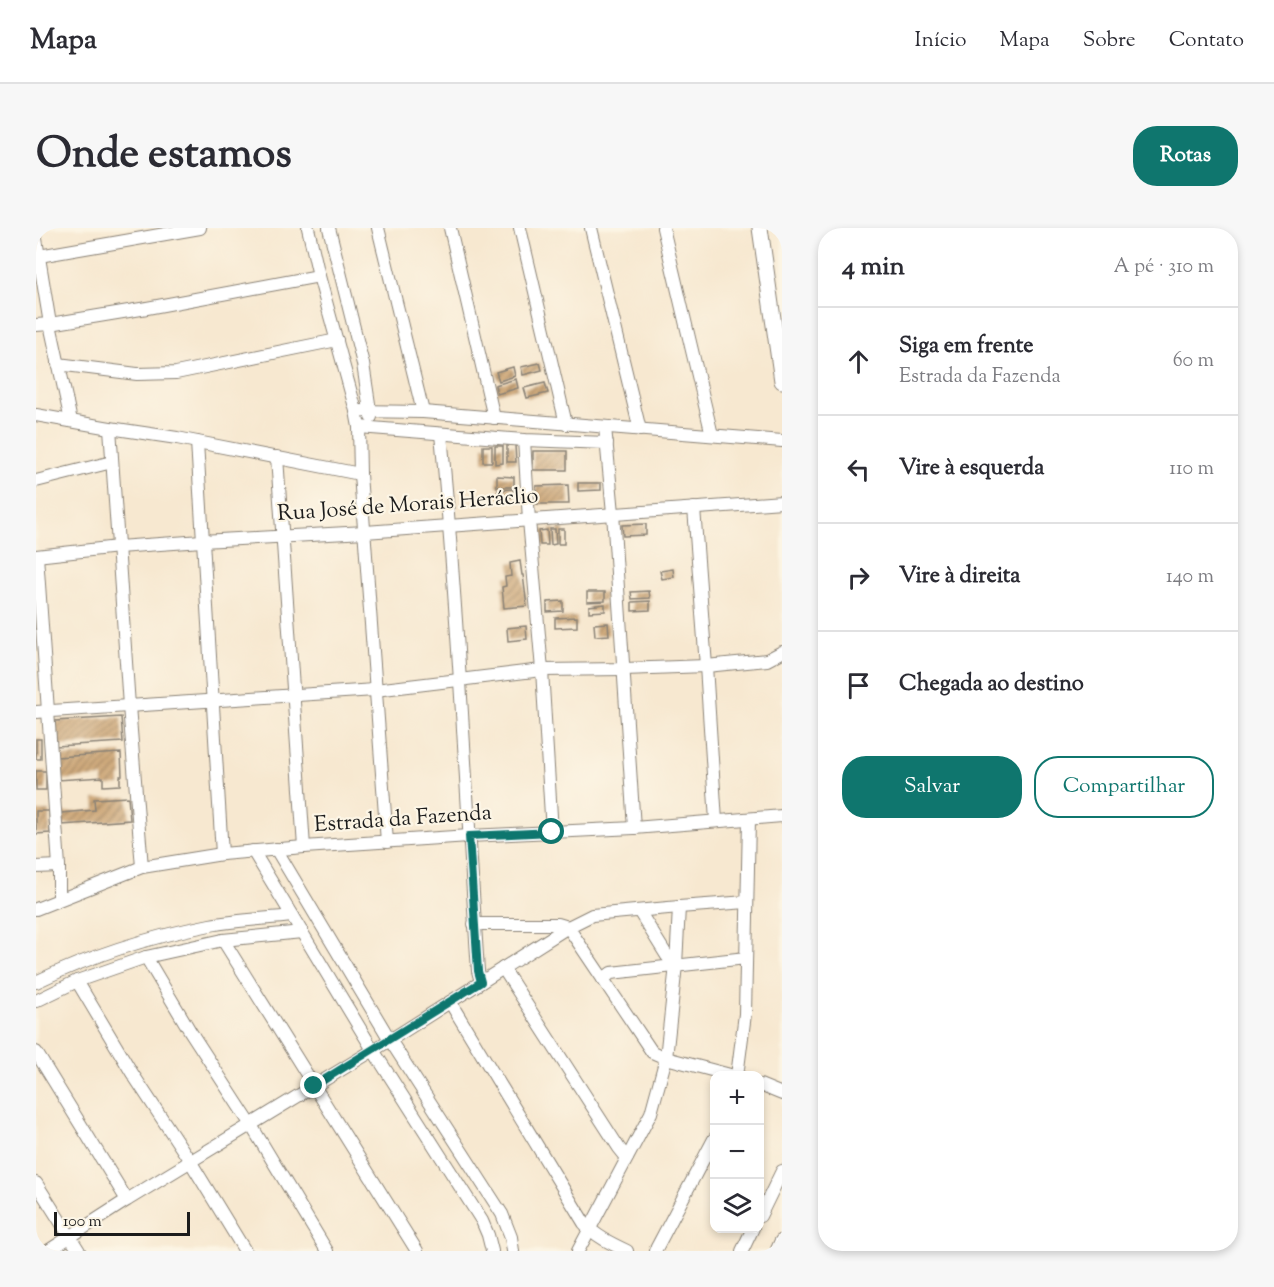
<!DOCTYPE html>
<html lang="pt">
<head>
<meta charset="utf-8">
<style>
	body { margin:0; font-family:"Sorts Mill Goudy",serif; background:#f7f7f7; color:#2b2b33 }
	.controls { position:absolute; right:18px; bottom:18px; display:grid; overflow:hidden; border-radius:12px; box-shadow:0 3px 9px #0003 }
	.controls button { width:54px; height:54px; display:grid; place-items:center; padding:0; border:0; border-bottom:2px solid #e1e1e2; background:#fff; color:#2b2b33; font:30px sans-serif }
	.scale { position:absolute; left:18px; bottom:15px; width:136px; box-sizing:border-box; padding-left:6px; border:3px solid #1c1c1c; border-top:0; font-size:16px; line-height:21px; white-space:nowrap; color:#1c1c1c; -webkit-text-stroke:4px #fcf5e5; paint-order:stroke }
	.stop { position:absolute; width:18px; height:18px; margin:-14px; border:4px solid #0f766e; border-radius:50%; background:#fff }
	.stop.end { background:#0f766e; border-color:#fff; box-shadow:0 2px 6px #0008 }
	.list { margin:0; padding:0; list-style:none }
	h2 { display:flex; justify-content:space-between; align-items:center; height:78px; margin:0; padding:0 24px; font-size:26px }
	h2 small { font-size:20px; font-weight:400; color:#7c7c81 }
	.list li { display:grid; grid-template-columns:39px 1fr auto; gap:18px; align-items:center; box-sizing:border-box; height:108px; padding:0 24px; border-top:2px solid #e1e1e2 }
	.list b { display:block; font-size:22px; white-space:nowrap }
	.list p { margin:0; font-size:20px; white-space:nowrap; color:#7c7c81 }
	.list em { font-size:20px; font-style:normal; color:#7c7c81 }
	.actions { display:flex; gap:12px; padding:18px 24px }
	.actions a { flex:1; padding:14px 0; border:2px solid #0f766e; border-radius:24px; text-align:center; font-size:21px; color:#0f766e }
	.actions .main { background:#0f766e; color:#fff }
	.icon { flex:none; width:33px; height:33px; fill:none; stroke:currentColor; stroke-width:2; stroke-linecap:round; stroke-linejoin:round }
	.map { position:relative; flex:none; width:746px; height:1023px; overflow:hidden; border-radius:24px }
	header { display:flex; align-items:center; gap:36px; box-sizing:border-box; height:84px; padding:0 30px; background:#fff; border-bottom:2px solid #e1e1e2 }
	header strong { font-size:28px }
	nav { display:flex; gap:33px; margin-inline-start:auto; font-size:21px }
	.intro { display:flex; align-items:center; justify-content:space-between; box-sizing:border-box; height:144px; padding:0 36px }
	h1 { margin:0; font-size:42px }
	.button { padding:15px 27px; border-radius:24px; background:#0f766e; color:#fff; font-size:21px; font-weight:700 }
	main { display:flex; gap:36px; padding:0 36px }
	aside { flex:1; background:#fff; border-radius:24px; box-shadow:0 3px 9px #0003 }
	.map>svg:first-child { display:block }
	.building { fill:url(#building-hatch) }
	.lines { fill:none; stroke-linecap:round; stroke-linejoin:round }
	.minor-casing { stroke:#8a8276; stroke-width:14 }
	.major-casing { stroke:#8a8276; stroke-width:17 }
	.minor { stroke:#fff; stroke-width:12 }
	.major { stroke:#fff; stroke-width:15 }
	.route { stroke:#0f766e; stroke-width:8 }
	.labels { text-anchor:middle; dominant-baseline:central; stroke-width:4.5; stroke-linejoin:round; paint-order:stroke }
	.street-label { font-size:22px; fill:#1c1c1c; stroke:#fcf5e5 }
</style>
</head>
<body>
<header>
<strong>Mapa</strong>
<nav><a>Início</a><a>Mapa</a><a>Sobre</a><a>Contato</a></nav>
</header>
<div class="intro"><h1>Onde estamos</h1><a class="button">Rotas</a></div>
<main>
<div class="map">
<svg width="746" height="1023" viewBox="0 0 746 1023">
	<defs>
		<pattern id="building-hatch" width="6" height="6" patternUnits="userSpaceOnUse" patternTransform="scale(1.5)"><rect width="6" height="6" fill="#cfaa7d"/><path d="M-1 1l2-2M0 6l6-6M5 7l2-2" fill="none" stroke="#a78a66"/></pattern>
	</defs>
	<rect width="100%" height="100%" fill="#fcf5e5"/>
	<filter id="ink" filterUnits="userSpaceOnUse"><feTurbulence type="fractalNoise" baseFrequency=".0167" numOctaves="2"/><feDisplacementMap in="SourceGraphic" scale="12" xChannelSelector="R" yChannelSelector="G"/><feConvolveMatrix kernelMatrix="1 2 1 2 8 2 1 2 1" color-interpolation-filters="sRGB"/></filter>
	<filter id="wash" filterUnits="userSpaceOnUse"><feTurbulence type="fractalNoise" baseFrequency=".008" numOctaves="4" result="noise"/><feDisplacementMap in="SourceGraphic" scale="24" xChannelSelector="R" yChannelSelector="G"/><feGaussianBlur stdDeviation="1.35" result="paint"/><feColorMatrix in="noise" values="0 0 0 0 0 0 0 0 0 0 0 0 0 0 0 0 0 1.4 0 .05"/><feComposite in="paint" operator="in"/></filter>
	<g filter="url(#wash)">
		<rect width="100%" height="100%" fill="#f7e8d0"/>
		<g id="blocks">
			<g class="building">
				<path d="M504,135l2,7 -19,5 -2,-8z"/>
				<path d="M477,139l2,9 -16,5 -3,-9z"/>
				<path d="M480,151l2,9 -21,6 -2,-9z"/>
				<path d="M509,155l3,10 -21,5 -3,-10z"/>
				<path d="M471,217h8l1,17h-9z"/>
				<rect x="447" y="218" width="9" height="16"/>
				<path d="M459,218h8v17l-8,1z"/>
				<rect x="497" y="223" width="34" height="19"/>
				<path d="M461,248l17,1v10h-17z"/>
				<path d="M542,255h23v7l-23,1z"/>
				<path d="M532,257l1,19h-33v-18z"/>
				<path d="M477,261l1,8h-16v-7z"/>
				<path d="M610,296v11l-23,1 -1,-11z"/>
				<path d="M514,301h5l1,15 -5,1z"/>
				<rect x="522" y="301" width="6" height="15"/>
				<path d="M511,302l1,15h-8l-1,-14z"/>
				<path d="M484,333l2,14h1l4,31 -23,2 -2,-21 4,-1 -1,-9 6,-1 -1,-13z"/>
				<path d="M637,341l1,8 -12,2 -2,-8z"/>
				<path d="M613,363l1,7 -18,1 -1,-7z"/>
				<path d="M551,364h18v9l-18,1z"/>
				<path d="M527,373v10l-16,1v-10z"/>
				<path d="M614,373v9l-18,1v-9z"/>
				<path d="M569,376v7l-16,1v-6z"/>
				<path d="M541,389v10l-22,1v-10z"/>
				<path d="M572,395l1,12 -14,1 -1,-12z"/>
				<path d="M490,398l1,13 -19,2 -1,-13z"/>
				<path d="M85,489l2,25 -67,4 -1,-25z"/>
				<rect x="0" y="511" width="5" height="20"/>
				<path d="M85,525l1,23h-2v9l-17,1v-9l-46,3 -1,-23z"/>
				<rect x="0" y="543" width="10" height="19"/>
				<path d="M92,569l2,23 -68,5 -1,-12 34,-3 -1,-11z"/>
				<path d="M0,583h13l1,22 -14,1z"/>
			</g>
		</g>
	</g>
	<g filter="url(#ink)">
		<use href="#blocks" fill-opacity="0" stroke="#8a8276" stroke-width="1.5"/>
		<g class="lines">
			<defs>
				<g id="minor">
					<path d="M272,0l11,48 37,135 3,16 1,47 27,368"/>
					<path d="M293,0l34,136 8,53"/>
					<path d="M342,0l45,184"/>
					<path d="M414,0l44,190"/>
					<path d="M484,0l46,196"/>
					<path d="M555,0l49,202"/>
					<path d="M627,0l49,207"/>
					<path d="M0,11l14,85 21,97"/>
					<path d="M3,28l161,-28"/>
					<path d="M0,97l14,-1 97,-16 172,-32"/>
					<path d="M22,136l79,10 39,-1 161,-33"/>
					<path d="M320,183l67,1 359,29"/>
					<path d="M0,187l74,13 67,10 183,36"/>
					<path d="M323,199l165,13 83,3"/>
					<path d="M569,199l8,86 21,315"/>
					<path d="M74,200l19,278 13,161"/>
					<path d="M405,206c17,179 25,358 37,537l3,11"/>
					<path d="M488,212l5,80 13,150 10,162"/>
					<path d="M161,214l25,412"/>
					<path d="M241,229l27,390"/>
					<path d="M0,253l76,-19"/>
					<path d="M658,280l12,158 10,155"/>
					<path d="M0,328l82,-9 84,-6 163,-9 417,-30"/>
					<path d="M1,328l22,310v33"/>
					<path d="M0,484l339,-22 167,-20 82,-1 82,-3 61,-6 15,-8"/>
					<path d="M240,621l114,191 112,174 9,23 2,14"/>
					<path d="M217,623l120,199 109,171 6,14 4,16"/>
					<path d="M0,639l23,-1"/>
					<path d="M0,681l106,-42 80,-13 82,-7 165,-11 165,-8 148,-12"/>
					<path d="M603,683l28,45 9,9"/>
					<path d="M438,696h84l10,3 84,125 14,6 68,18"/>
					<path d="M187,712l194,311"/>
					<path d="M110,729l44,74 61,94 76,126"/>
					<path d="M467,740l116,180 8,10"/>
					<path d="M567,751l8,-6 135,-15"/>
					<path d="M41,753l55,92 58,88 55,90"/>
					<path d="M0,754c56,-27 113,-45 174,-57 27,-5 55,-6 82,-9"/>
					<path d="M0,773l41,-20 69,-24 77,-17 79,-8"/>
					<path d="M414,774l134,221c11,13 28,21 43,28"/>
					<path d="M0,824l91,148"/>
					<path d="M701,848l8,-62 4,-195"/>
					<path d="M724,857l22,9"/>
					<path d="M0,955l43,68"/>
					<path d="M724,988l22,-45"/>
					<path d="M12,1023l79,-51 263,-160 178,-113 24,-12 87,-8 68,-5"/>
					<path d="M542,1023l73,-138 15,-55 10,-93 3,-58"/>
					<path d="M619,1023l59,-112"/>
					<path d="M706,1023l11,-23"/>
				</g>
				<g id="major">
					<path d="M724,0l22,153"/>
					<path d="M742,1023l4,-9"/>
				</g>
			</defs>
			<use href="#minor" class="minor-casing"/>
			<use href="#major" class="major-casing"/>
			<use href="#minor" class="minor"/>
			<use href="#major" class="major"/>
		</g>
	</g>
	<g class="lines" filter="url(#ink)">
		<path class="route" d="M278,858l167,-104 -3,-11 -9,-135 83,-4"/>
	</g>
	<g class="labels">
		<g class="street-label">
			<text transform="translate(372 278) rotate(-4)">Rua José de Morais Heráclio</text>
			<text transform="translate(367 592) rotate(-4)">Estrada da Fazenda</text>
		</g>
	</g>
</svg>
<div class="controls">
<button>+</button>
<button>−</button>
<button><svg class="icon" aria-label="layers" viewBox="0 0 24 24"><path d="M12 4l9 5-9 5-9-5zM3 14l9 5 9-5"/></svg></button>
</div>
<div class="scale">100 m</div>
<div class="stop" style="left:516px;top:604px"></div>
<div class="stop end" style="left:278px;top:858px"></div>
</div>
<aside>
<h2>4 min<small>A pé · 310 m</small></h2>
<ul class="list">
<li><svg class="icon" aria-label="ahead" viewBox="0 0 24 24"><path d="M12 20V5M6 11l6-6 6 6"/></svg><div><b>Siga em frente</b><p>Estrada da Fazenda</p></div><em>60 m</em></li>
<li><svg class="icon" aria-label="left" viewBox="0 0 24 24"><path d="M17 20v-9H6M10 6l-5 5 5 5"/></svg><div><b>Vire à esquerda</b></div><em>110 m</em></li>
<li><svg class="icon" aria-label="right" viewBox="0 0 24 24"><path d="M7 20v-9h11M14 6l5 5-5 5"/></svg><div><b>Vire à direita</b></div><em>140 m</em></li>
<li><svg class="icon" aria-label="arrive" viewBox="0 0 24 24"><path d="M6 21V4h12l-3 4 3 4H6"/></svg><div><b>Chegada ao destino</b></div></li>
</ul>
<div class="actions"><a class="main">Salvar</a><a>Compartilhar</a></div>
</aside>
</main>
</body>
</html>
